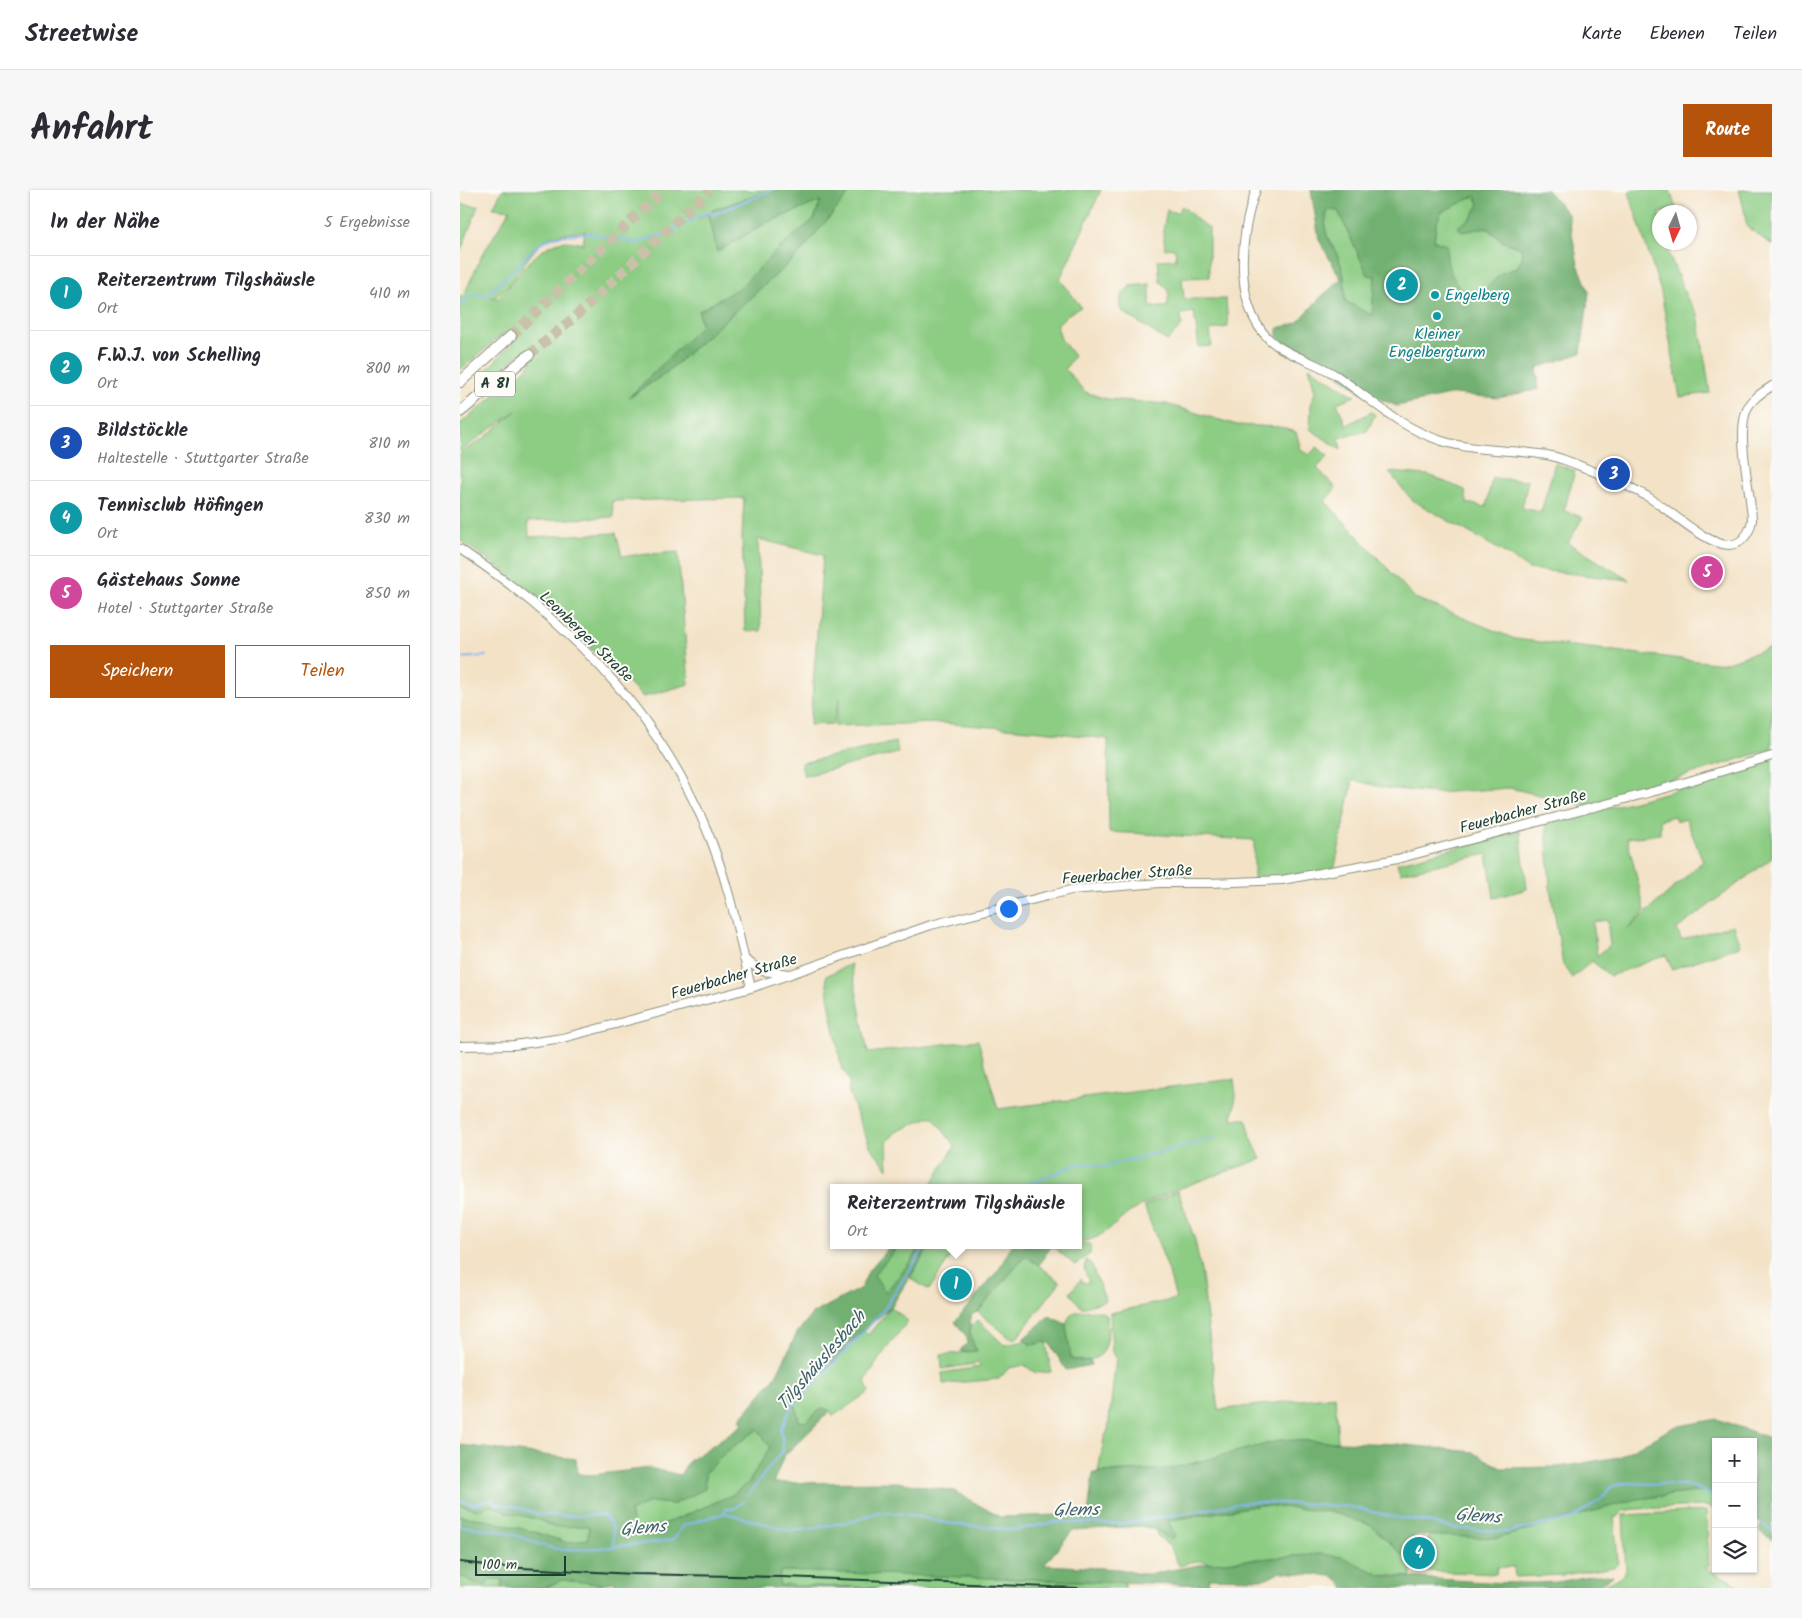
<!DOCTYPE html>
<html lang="de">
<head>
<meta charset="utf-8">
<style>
	body { margin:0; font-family:Kalam,sans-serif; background:#f7f7f7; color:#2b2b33 }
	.controls { position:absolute; right:15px; bottom:15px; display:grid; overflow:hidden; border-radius:0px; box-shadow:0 1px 4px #0004 }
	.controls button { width:45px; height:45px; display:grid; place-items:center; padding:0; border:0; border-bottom:1px solid #e1e1e2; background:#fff; color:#2b2b33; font:25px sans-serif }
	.compass { position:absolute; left:1192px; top:15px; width:45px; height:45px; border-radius:50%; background:#fff; box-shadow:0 1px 4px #0004; rotate:185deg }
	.scale { position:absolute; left:15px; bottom:12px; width:91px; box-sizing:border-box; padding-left:5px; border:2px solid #1f3d34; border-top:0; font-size:14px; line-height:18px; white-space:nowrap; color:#1f3d34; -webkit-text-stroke:4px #fdfcf7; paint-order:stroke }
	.you { position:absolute; left:548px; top:718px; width:18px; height:18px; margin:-12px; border:4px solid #fff; border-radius:50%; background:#1a73e8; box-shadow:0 0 0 8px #1a73e833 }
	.badge { display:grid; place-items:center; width:32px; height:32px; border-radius:50%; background:#b45309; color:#fff; font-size:16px; font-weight:700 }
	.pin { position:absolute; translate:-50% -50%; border:2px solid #fff; box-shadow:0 1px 5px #0006 }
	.popup { position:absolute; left:370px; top:994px; width:252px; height:65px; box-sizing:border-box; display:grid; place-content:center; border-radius:0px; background:#fff; filter:drop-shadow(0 1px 4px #0005); font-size:16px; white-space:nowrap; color:#7c7c81 }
	.popup b { font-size:19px; color:#2b2b33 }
	.popup::after { content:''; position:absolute; left:50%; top:100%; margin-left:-10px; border:10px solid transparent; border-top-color:#fff }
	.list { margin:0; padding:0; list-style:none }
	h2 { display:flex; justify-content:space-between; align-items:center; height:65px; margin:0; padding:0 20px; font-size:21px }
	h2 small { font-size:16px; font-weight:400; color:#7c7c81 }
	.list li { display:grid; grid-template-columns:32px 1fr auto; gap:15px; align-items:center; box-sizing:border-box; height:75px; padding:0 20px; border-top:1px solid #e1e1e2 }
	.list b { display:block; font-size:19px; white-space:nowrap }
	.list p { margin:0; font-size:16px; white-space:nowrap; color:#7c7c81 }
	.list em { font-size:16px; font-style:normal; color:#7c7c81 }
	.actions { display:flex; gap:10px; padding:15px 20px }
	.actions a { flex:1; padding:11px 0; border:1px solid #b45309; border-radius:0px; text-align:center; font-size:18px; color:#b45309 }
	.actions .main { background:#b45309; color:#fff }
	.icon { flex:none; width:28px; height:28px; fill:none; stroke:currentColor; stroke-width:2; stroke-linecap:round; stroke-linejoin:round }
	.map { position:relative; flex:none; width:1312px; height:1398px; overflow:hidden; border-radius:0px }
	header { display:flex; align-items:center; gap:30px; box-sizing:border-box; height:70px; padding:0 25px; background:#fff; border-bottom:1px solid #e1e1e2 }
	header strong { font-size:24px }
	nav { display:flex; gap:28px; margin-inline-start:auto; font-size:18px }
	.intro { display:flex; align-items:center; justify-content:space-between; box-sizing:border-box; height:120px; padding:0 30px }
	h1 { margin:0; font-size:35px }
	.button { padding:12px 22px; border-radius:0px; background:#b45309; color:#fff; font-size:18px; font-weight:700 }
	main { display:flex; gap:30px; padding:0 30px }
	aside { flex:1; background:#fff; border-radius:0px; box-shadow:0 1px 4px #0004 }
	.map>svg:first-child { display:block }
	.green { fill:#8ccc83; stroke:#56845c; fill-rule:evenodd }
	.forest { fill:#71b071; stroke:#487652; fill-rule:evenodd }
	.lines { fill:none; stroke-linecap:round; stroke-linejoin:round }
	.stream { stroke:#83b5ef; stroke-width:2 }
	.highway-tunnel { stroke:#c9c1a9; stroke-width:10; stroke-dasharray:10 5; stroke-linecap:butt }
	.secondary-casing { stroke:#89907d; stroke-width:10 }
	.highway-casing { stroke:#89907d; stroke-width:12 }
	.secondary { stroke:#fff; stroke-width:8 }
	.highway { stroke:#fff; stroke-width:10 }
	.rail { stroke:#1f3d34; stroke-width:2 }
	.culture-dot { fill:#0f9aa8; stroke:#fdfcf7; stroke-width:2 }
	.labels { text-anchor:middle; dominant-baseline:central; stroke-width:4; stroke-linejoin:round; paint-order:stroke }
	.shield { fill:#fdfcf7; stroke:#62766e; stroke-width:1 }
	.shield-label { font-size:15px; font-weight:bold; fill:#1f3d34 }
	.culture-label { font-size:16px; fill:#0d838f; stroke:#fdfcf7; text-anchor:start }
	.street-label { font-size:16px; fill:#1f3d34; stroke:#fdfcf7 }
	.water-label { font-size:18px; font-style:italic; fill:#3d616c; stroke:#fdfcf7 }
</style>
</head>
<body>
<header>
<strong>Streetwise</strong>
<nav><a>Karte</a><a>Ebenen</a><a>Teilen</a></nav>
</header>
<div class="intro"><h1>Anfahrt</h1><a class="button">Route</a></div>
<main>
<aside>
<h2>In der Nähe<small>5 Ergebnisse</small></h2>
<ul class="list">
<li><span class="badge" style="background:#0f9aa8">1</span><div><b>Reiterzentrum Tilgshäusle</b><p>Ort</p></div><em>410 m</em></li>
<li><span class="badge" style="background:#0f9aa8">2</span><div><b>F.W.J. von Schelling</b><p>Ort</p></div><em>800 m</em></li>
<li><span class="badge" style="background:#1a4fb4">3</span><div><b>Bildstöckle</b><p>Haltestelle · Stuttgarter Straße</p></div><em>810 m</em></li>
<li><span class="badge" style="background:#0f9aa8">4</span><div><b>Tennisclub Höfingen</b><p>Ort</p></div><em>830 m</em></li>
<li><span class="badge" style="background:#d1479c">5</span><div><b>Gästehaus Sonne</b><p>Hotel · Stuttgarter Straße</p></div><em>850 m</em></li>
</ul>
<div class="actions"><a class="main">Speichern</a><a>Teilen</a></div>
</aside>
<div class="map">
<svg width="1312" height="1398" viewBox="0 0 1312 1398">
	<rect width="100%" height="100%" fill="#fdfcf7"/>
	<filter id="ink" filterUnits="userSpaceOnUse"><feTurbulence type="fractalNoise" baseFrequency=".02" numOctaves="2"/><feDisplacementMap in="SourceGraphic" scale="10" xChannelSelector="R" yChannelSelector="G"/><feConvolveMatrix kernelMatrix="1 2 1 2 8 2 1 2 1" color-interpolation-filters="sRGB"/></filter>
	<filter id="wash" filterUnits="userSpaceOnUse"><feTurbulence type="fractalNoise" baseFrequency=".0096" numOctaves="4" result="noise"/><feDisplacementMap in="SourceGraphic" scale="20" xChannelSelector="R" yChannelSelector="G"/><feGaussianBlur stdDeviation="1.12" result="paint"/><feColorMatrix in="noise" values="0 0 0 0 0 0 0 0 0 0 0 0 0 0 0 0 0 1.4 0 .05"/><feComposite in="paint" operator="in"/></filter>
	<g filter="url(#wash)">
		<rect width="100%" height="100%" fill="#f3e2c6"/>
		<g class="green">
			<path d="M42,0h270l-62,21 -12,7 11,-4 8,38 49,-29 55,-23 -7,19 -38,32 -37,37 -40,23 2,15 -69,70 34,-23 132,-118 54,-65h249l-41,89 21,28 -14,8 -10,10 4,14 13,17 -9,13 20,23 22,7 59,5 71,21 42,2 17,5 5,18 8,5 8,-8 11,9 -11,12 19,20 -11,13 90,97 100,41 200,24h9l48,-16v102l-186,57 -76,-18 -75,5 -49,-5 -33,-8 -19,91 -80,8v-39l-145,-8 -1,-93 -66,-8 -101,-8 -107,3 6,-28 -8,26 -22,1 13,-170 -65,-16 3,92h-16l-3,-94 2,-39 -132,3 2,16 -86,4 1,16 87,-4 6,23 56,-4 11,132 -46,13 -120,-112 -63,-45v-87l23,-14 33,-28 -56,40v-27l66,-55 5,-6 -1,-6 -7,-3 -4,1 -28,23 -6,-7 27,-27 1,-5 -3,-4 -7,-1 -4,3 -39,33v-65l8,-7 -8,5v-7l4,-1 17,-38 29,-47 -17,-2zM125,41l-2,13c-8,-2 -15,-4 -24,-2 -26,8 -43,37 -60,56h-8c17,-3 36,-45 53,-57 11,-8 29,-8 41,-10z"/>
			<path d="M1172,0h38l7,22h-17v30l26,1 -18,9 19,46 11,16 12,79 -30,4 -19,-105 -32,-99z"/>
			<path d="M1279,0h33v55l-25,-18 -4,-22z"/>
			<path d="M1015,6l4,8 -8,14 -13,9 11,4 16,-4 19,15 17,6 1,10 -5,10 -16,5 -18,25 -7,2 -15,-9 -9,-14 -7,-18 -11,-18 2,-17 5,-12z"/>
			<path d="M0,14l18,2 -18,47z"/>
			<path d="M722,16l19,17 8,5v49l-27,1 2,21h42l2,28 -18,3 2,16 -13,1 -5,-35 -13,2 1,12 -15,15 -44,-29 -4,-6 3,-11 8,-9 20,-2v23h17c2,-13 4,-17 -7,-25l-2,-22 18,-1 -1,-11 -10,1 -2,-18 4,-21 10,3z"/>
			<path d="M868,19l10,1 30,65 7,1 -3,40 -27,-15c0,-13 0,-27 -5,-39 -8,-23 -20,-24 -12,-53z"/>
			<path d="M849,177l46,29 -18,7 9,22 26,-13 3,3 -8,16 -28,7 2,12 -31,-21 1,-24 4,-13z"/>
			<path d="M1095,273l20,8 -11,40 19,6 -15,26 61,37 -100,-11 -29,-19 -88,-50 -23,-28 39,3 37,15 2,13 19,4 6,-29 36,3 -6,27 19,4z"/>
			<path d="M436,552l2,11 -94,23 -3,-13z"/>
			<path d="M1312,569v99l-95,71 4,11 52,-15 7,21 -68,23 -6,-14 -56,21 -18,-15 -20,17 -9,-13 -13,-78 -4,-63 126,-33zM1214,626l2,6 10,-3 17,42 -75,68 17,-18 -18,-73 33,-4v-14zM1147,730l3,25 -13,11 -4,-34z"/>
			<path d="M1060,641l7,58 -33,9 -7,-44 -87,19 -3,-10z"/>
			<path d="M391,774l17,89 110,-13 20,69 236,-30 2,17 -4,23h15l4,19 10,21c-32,12 -65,22 -97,36 -11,5 -23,10 -34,17 -17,13 -29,28 -51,30l-1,-54h-93l-7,-3 -14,-1 -8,4h-27l26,-42 -23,-30 -36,16 -9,10 1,27 -18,-23 -11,-26 -11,-30c3,-7 0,-16 -6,-20l-14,-75 -2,-19z"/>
			<path d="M718,1001l17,49 7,36 16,134 117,-14 3,46 -56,-2 -112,29 -72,3 6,-34 4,-8 8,-72 -4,-6 -2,-39 66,-14 -9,-33 -23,-60z"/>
			<path d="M619,1054h12l-1,10 -15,11 -23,-19 26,-1z"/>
			<path d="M439,1055h22l-6,11 -29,37 -12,-18z"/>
			<path d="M470,1055h28l-29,45 -19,-12z"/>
			<path d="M566,1065l34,27 -43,56h-7l-32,-26z"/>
			<path d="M626,1070l5,4 14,35 -1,2 -22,7 -12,-15 11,-14 2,4 6,-1 -5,-14z"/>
			<path d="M431,1117l17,14c-16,20 -31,39 -43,61l4,10 -36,24 -3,-5 -7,-3 -18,14 -6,-1 -4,-19 68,-72 5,5z"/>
			<path d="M634,1120l8,2 5,4c3,30 -1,50 -36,43 -3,-13 -11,-39 3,-46 6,-3 14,-2 20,-3z"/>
			<path d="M518,1130l26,25 22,-4 5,4 15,-3 5,30 -15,1 -12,-8 -15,3 -10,11 -56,5 -1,-11 38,-6v-4l-38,6 -1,-14 36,-4 -5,-8 -3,-16z"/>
			<path d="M298,1239l13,18 -22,35 -17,13 -55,24 -22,8 -21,2 -4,-17 20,-10 24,2 52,-52z"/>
			<path d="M1244,1301l12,7v11l-13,-3 -67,3 -14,2 -5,6h-3l4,45 -2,5 -53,8 -48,2 -1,-10h-17l-1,7 -69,-3 1,-36 70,3 139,-39z"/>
			<path d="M0,1315l18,5 13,-5 18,8 28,6 16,8 36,-2 -1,14 -20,4 -34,-11 -53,-13 -21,-3z"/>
			<path d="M801,1315l70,7 40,13 41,39 -1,13 -31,-2 -38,-18 -21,-3 -111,9c-8,-3 -15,-2 -24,0v1l-7,2 -9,-19 -13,-12v-5l14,10 -4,-19z"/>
			<path d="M1246,1321l3,55h-5l1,2 40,20h-102l-39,-3 17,-8 5,-7 -3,-55z"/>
			<path d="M320,1380l345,13v5h-249l-97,-3z"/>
			<path d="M0,1386l24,11 7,-8h12l-1,9h-42z"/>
			<path d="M102,1390l39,4v4h-63l8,-1z"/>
		</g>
		<g class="forest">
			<path d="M312,0h61l1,1 18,-1 -54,65 -132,118 -37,24 72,-71 -2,-15 40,-23 37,-37 38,-32 7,-18 -55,22 -49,29 -8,-38 1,-3z"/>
			<path d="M851,0h236l21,24 10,50 11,28 -8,61 -44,15 2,21 -41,9 -44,-4 -57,12 -37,-15 -34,-26 -48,-26v-11l19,-5 24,-26 20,-18 -22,-39zM1015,6l4,8 -8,14 -13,9 4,5 24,-5 18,15 17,6 1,10 -5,10 -16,5 -17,18 -1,7 -7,1 -4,-7 -11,-1c-10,-17 -16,-26 -14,-46l-13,-4 2,-17 5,-12zM868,20l10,1 30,64 7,1 -3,39 -27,-14c0,-13 0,-27 -5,-39 -8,-23 -20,-24 -12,-52z"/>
			<path d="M431,1055h8l-25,30 12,17 29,-36 6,-11h8l-38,62 -40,34 -56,61 4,19 6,1 18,-14 7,3 -46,45 -11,27 124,-1 57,9 46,26 88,-3 5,-41 77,-4 112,-29 115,4 76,8 28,16 58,-1 60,-10 55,-30 43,-8 50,18 5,7v96l-13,-9 3,-9 -9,-4v-76h-37v56l-12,-7 -67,8 -139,39 -84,-3 -2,29 -41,-39 -40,-13 -70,-7 -93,15 7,16 -4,4 -14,-10 -16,-4 -68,4 -29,35 76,4 19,5h10l61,-11 111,-9 21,3 38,18 12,2c54,1 110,9 164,5 19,-2 39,-10 57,-6l-18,12h-251l-8,-10 -5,-2 -50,-4c-7,1 -12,7 -19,7l-53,-1 -1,7 -428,-14 -1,14 97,3h-261l1,-6 -15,2 -39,-4 -16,7 -8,1h-36l1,-9h-12l-7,8 -24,-11v-60l21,3 53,13 34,11 20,-4 1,-13 -36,1 -16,-8 -28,-6 -18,-8 -13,5 -18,-5v-60l116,14 2,15 14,1 57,-7 31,7 8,-13 55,-38 -3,-5 36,-43 21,-43 15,-19 49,-26 8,-18zM298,1239l12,18 -21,35 -17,13 -55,24 -22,8 -21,1 -4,-16 20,-10 24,2 31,-15v-16l21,-21z"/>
			<path d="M552,1055h40l-13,20 -14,-9 -47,56 -6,2c-4,14 -2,25 5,37l-16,1v-3l6,-5v-7l-12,-15 44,-53z"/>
			<path d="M589,1126l17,8 5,35 10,2 9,-1 1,5 -25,5 -16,-26 -4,-2 -15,3 -8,-6z"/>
		</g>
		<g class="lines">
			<g class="stream">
				<path d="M0,114l13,-10 13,2 55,-54 16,-6 32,-3 47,10 29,-9 45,-23 2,4 60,-25"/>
				<path d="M0,468l26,-2"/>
				<path d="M559,998l61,-25c8,-1 16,4 26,3l109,-28"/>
				<path d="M288,1305l35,-45 -2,-20 9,-20 93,-99 43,-66"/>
				<path d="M0,1311l15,3 16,-5 6,5 16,2 25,8 25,2 40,-1 10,12 1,20 59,-7 11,-15 41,-12 66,18 19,-2 47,-9 21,-8 28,2 40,9 69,7 41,-8 67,2 124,-22 66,2 39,3 41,10 31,4 28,7 56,4 64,-13 29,-20 10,-12 13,-4 61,2 10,2 21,11"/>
				<path d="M265,1322v-3h8l11,-8"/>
				<path d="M1293,1328l19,12"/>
				<path d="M0,1336l34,4 21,5 29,11 19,4 51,-3"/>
			</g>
		</g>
	</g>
	<g filter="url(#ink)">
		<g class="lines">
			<g class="highway-tunnel">
				<path d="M51,146l152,-146"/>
				<path d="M69,165l48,-40 132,-125"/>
			</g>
			<defs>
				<g id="secondary">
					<path d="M796,0c-17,45 -24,123 20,155 19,13 42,18 61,31 37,25 61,51 105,65 34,11 70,8 105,14 15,3 29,9 43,15 20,8 40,16 58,27 21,12 58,48 81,48 14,-1 21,-13 23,-25 -1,-30 -17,-88 -4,-113 6,-10 15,-15 24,-21"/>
					<path d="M0,359c105,70 197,162 246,279 22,51 33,107 45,160"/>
					<path d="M284,769l18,12 28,3"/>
					<path d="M0,856l54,-1 49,-7 188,-50 180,-63 140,-35 89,-7h50l72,-3 115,-21 266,-70 109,-33"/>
				</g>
				<g id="highway">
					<path d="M0,192l51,-46"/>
					<path d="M0,222l69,-57"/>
				</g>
			</defs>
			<use href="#secondary" class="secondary-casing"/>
			<use href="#highway" class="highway-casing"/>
			<use href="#secondary" class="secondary"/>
			<use href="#highway" class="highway"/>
			<path class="rail" d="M0,1372l43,5 130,7 150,3 296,11"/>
		</g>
	</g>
	<g class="culture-dot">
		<circle cx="975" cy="105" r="5"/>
		<circle cx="977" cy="126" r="5"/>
	</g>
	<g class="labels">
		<rect class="shield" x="15" y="181.5" width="40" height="25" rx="4"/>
		<g class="shield-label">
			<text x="35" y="194">A 81</text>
		</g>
		<g class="culture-label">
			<text x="985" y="105">Engelberg</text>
			<text x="977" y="144" text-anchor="middle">Kleiner<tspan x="977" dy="18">Engelbergturm</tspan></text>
		</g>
		<g class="street-label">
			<text transform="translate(126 447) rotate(44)">Leonberger Straße</text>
			<text transform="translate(1063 622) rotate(-15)">Feuerbacher Straße</text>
			<text transform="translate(667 685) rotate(-4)">Feuerbacher Straße</text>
			<text transform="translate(274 787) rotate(-16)">Feuerbacher Straße</text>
		</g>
		<g class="water-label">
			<text transform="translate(362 1171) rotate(-49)">Tilgshäuslesbach</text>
			<text transform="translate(616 1321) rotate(-1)">Glems</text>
			<text transform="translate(1018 1327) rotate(4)">Glems</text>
			<text transform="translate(183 1339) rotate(-5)">Glems</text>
		</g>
	</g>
</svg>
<div class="controls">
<button>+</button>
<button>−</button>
<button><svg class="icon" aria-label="layers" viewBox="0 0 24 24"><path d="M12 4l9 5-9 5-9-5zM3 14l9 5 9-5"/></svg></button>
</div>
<svg class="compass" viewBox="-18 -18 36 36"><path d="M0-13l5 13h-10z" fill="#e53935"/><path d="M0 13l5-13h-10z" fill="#7c7c81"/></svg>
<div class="scale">100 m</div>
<div class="you"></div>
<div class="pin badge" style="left:496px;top:1094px;background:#0f9aa8">1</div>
<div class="popup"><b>Reiterzentrum Tilgshäusle</b>Ort</div>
<div class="pin badge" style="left:942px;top:95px;background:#0f9aa8">2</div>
<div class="pin badge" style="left:1154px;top:284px;background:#1a4fb4">3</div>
<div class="pin badge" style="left:959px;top:1363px;background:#0f9aa8">4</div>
<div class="pin badge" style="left:1247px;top:382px;background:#d1479c">5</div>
</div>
</main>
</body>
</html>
